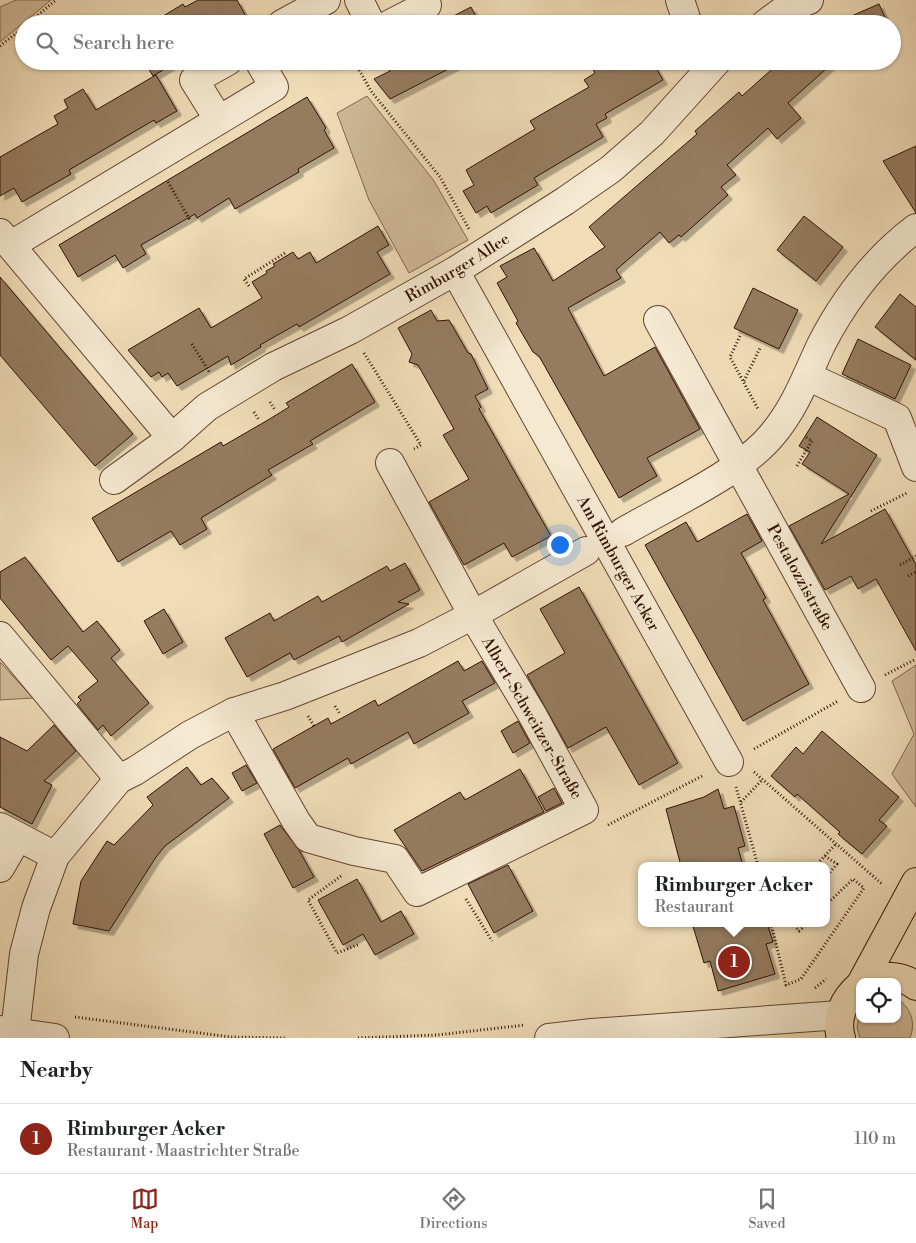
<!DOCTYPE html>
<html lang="en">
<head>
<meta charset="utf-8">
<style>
	body { margin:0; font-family:"Libre Bodoni",serif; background:#f6f6f6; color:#202124 }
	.controls { position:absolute; right:15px; bottom:15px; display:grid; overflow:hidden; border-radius:10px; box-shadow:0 1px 4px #0004 }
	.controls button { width:45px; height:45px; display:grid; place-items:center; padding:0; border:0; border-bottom:1px solid #e0e0e0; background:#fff; color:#202124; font:25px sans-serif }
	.you { position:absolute; left:559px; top:544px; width:18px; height:18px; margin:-12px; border:4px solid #fff; border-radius:50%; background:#1a73e8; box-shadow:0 0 0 8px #1a73e833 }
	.badge { display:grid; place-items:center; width:32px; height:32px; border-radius:50%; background:#8f2418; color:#fff; font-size:16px; font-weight:700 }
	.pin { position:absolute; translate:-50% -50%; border:2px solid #fff; box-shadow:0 1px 5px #0006 }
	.popup { position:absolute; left:638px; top:862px; width:192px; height:65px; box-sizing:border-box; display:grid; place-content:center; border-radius:10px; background:#fff; filter:drop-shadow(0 1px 4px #0005); font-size:16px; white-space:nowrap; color:#757577 }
	.popup b { font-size:19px; color:#202124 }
	.popup::after { content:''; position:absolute; left:50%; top:100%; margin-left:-10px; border:10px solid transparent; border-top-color:#fff }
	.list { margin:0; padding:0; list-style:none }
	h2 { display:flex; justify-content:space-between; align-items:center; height:65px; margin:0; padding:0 20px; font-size:21px }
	h2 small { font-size:16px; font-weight:400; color:#757577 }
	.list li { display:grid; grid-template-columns:32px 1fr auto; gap:15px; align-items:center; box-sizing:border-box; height:70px; padding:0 20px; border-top:1px solid #e0e0e0 }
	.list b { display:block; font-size:19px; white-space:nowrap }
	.list p { margin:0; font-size:16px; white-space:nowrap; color:#757577 }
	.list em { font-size:16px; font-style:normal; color:#757577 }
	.icon { flex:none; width:28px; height:28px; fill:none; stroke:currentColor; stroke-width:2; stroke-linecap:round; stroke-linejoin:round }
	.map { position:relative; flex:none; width:916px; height:1038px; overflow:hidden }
	.search { position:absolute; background:#fff; box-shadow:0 1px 4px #0004; left:15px; right:15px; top:15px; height:55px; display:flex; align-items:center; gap:12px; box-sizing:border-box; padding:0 18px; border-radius:28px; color:#757577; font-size:19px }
	.sheet { height:135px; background:#fff }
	nav { display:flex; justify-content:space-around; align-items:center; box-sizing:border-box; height:70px; border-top:1px solid #e0e0e0; background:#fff; font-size:14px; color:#757577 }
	nav a { display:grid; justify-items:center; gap:2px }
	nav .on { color:#8f2418 }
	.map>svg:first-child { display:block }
	.green { fill:#d0ba99; stroke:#81664e }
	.building { fill:#957b61; stroke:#321103; filter:url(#shadow) }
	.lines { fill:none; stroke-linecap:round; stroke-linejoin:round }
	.minor-casing { stroke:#624430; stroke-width:30 }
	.major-casing { stroke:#321103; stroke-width:30 }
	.path { stroke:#321103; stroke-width:3; stroke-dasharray:1 2.5; stroke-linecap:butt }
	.minor { stroke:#f5e9d1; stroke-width:28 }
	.major { stroke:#f0ddb8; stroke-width:28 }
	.labels { text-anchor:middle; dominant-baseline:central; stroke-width:4; stroke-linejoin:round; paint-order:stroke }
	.street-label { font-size:16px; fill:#321103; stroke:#f5e9d1 }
</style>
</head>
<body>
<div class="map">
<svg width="916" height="1038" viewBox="0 0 916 1038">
	<defs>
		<filter id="shadow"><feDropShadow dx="4.5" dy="4.5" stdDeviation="0" flood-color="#0004"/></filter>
	</defs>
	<rect width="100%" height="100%" fill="#f0ddb8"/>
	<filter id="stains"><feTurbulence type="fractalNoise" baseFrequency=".004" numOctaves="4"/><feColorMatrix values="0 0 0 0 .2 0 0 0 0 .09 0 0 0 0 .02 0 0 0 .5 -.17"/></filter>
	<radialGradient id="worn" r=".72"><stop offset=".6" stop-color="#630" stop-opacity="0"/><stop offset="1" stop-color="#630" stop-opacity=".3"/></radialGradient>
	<g class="green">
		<path d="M16,0h35l-51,42v-35z"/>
		<path d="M367,96l67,85 34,59 -59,33 -40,-73 -32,-87z"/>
		<path d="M0,662l33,36 -33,2z"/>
		<path d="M916,665v142l-24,-33 22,-40 -22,-53z"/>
		<path d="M897,999c14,8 19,24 13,39h-50l-3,-11 3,-14v6h37z"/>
	</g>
	<g class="building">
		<path d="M198,0h39l11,20 -6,4h-92l33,-20 2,3z"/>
		<path d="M879,4l9,20h-38l-3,-6z"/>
		<path d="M471,7l9,17h-42z"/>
		<path d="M144,61h34l-25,15z"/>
		<path d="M385,61h79l-74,38 -16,-20 16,-8z"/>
		<path d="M588,61h64l11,19 -58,34 2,4 -11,6 7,13 -69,41 4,7 -47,28 -4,-7 -11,7 -13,-22 11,-6 -8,-15 69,-41 -5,-8 59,-34 -5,-7 11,-7z"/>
		<path d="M781,61h54l-47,42 13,15 -24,21 -9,-11 -41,37 9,10 -15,12 7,8 -47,42 -2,-2 -10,8 -9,-11 -44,38 5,8 -53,30 36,68 51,-29 45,82 -53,29 10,18 -38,22 -80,-142 -6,-4 -17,-29 2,-2 -21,-38 10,-6 -7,-11 34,-18 19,33 52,-34 -16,-20 108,-93 -2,-3 44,-39 3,4z"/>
		<path d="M156,75l21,36 -21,12 -2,-3 -85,50 2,4 -49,28 -8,-14 -14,8v-39l58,-33 -4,-8 14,-8 -4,-8 19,-11 13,21z"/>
		<path d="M307,97l19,31 -2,2 10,18 -36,21 1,3 -64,37 -6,-11 -32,20 -2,-4 -54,31 5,9 -23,14 -8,-13 -37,22 -19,-32z"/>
		<path d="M916,146v67l-33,-52z"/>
		<path d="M804,216l39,31 -27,34 -39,-31z"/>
		<path d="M378,226l11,19 -12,7 13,22 -91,53 -2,-3 -37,21 1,2 -30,18 -3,-9 -51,30 -9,-13 -6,4 -3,-5 -8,5 -23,-27 71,-42 12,20 51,-30 -10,-16 15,-9 -1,-2 9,-5 -2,-2 20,-12 5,7 12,-7 6,11z"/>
		<path d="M0,277l133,157 -38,32 -95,-111z"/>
		<path d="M753,288l45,22 -19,39 -45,-21z"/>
		<path d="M900,294l16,13v53l-41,-33z"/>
		<path d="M431,310l6,11 12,-1 19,33 3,1 17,35 -13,7 6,11 -2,2 72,127 -39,21 -8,-14 -40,22 -35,-63 40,-23 -26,-44 11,-6 -36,-64 -9,-3 3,-8 -14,-26z"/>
		<path d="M858,339l53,26 -16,34 -53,-25z"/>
		<path d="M352,364l23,38 -65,39 3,3 -45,26 4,5 -71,43 6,11 -27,16 -9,-14 -53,31 -26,-44 129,-76 2,4 45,-26 21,-13 -3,-4z"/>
		<path d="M817,417l60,38 -56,89 64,-35 31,56v86l-40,-72 -18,10 -7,-13 -26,14 -36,-64 60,-32 -47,-30 8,-12 -11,-6z"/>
		<path d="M747,514l15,27 -21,12 25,45 -3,2 46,84 -66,37 -98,-176 41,-23 11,20z"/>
		<path d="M25,557l58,75 14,-11 23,29 -9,8 38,45 -38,33 -8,-11 -5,5 -21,-26 4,-4 -3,-3 20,-16 -30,-35 -17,14 -51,-62v-26z"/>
		<path d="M405,563l15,27 -22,12 11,2 -67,38 -3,-6 -45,24 -4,-7 -43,24 -22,-39 45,-25 4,8 44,-25 4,6 65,-36 3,5z"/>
		<path d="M579,587l99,176 -39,22 -33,-58 -38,21 -41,-73 38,-22 -25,-44z"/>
		<path d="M164,609l19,33 -20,12 -19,-33z"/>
		<path d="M458,661l6,10 18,-10 13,22 -33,18 7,12 -55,31 -6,-12 -57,32 -3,-6 -53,30 -22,-39 55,-31 3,6 44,-24 3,6z"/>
		<path d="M518,721l12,22 -17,10 -12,-22z"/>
		<path d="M54,725l22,26 -32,30 8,4 -20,39 -32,-17v-70l27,14z"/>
		<path d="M822,731l77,66 -20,23 8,6 -25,28 -24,-20 2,-2 -43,-38 -2,3 -24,-21 25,-29 7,7z"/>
		<path d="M246,765l11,18 -15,8 -10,-18z"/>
		<path d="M187,767l14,18 11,-7 17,20 -64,48 -9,11 -47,74 -36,-7 8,-43 26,-40 7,4 39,-40 -6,-8z"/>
		<path d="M520,769l24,43 -122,59 -28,-41 66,-38 5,8z"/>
		<path d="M554,788l8,15 -16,8 -8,-14z"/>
		<path d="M718,789l6,20 10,-3 11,40 -7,2 5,18h-62l-15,-57 38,-12z"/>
		<path d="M280,825l19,25 15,27 -21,11 -29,-54z"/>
		<path d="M508,865l25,46 -39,22 -26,-49z"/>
		<path d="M357,879l24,43 20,-11 13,23 -39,21 -12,-21 -20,11 -25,-45z"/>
		<path d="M692,923h75l6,19 -7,2 9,30 -57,17 -8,-30 -6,2z"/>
	</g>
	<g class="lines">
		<defs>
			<g id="minor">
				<path d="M359,0l12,24"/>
				<path d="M680,0l8,24"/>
				<path d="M282,24l44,-24"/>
				<path d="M390,24l37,-19 -2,-5"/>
				<path d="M765,24l19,-14 25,-10"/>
				<path d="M219,120l-25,-40 34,-19"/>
				<path d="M0,233l172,205"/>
				<path d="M11,245l263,-158 -15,-26"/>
				<path id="s1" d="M455,271l274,491"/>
				<path id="s2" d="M658,320l203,368"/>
				<path d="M807,376l90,42 19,49"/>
				<path id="s3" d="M114,480l58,-42 35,-31 66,-40 77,-37 105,-59 110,-70 46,-32 41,-36 65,-72"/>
				<path d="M623,532c44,-26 118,-59 149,-97 23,-27 34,-58 49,-90 23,-45 54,-86 95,-117"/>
				<path d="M0,636l119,143"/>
				<path d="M234,712l62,109 12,17 46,13 41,8 22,33 167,-82 -51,-94 -60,-101 -83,-152"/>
				<path d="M0,827l55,29"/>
				<path d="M0,868l18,-31"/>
				<path d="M0,1030l55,8"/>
				<path d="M15,1032l9,-78 12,-46 19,-52 64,-77 16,-8 55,-36 44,-23 51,-16 134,-53 54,-28 113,-64"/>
				<path d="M549,1038l43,-5 248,-18"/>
			</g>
			<g id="major">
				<path d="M862,982l54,-100"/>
				<path d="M866,982c16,-8 36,-7 50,4"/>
				<path d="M841,1038c-6,-21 3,-39 19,-53"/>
			</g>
		</defs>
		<use href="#minor" class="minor-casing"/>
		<use href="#major" class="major-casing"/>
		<g class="path">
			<path d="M27,24l29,-24"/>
			<path d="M0,46l24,-19"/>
			<path d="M354,61l17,30 69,86 29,52"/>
			<path d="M168,182l22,38"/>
			<path d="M249,286l-5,-7 41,-26"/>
			<path d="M740,336l-10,21 28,52"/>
			<path d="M192,344l18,29"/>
			<path d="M364,353l57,92 -7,4"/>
			<path d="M744,381l16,-33"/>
			<path d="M270,402l5,8"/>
			<path d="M254,412l5,8"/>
			<path d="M797,466l15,-25 -6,-4"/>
			<path d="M871,511l36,-18"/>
			<path d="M900,565l16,-9"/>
			<path d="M908,576l8,-4"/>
			<path d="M885,675l31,-16"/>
			<path d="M335,706l5,8"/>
			<path d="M308,716l6,10"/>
			<path d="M754,749l84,-48"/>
			<path d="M754,772l128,112"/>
			<path d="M736,787l22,79"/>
			<path d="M741,802l21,-22"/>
			<path d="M608,825l96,-50"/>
			<path d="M825,856l12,8 -11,13"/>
			<path d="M815,866l21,-22"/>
			<path d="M341,876l-33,24 29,53 23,-9"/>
			<path d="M466,899l26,42"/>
			<path d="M771,923l15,62 15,-6 63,-91 -11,-9 -27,26"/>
			<path d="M792,923l7,8 9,-8"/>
			<path d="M815,988l11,-9"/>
			<path d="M75,1017l156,20 56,1"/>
			<path d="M358,1038l79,-3 88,-10"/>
		</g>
		<use href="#minor" class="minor"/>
		<use href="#major" class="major"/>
	</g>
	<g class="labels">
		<g class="street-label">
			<text stroke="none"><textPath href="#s3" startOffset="405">Rimburger Allee</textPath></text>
			<text stroke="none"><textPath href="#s1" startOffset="335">Am Rimburger Acker</textPath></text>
			<text stroke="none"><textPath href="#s2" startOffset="294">Pestalozzistraße</textPath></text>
			<text transform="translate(532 718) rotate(60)">Albert-Schweitzer-Straße</text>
		</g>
	</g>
	<rect width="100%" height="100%" filter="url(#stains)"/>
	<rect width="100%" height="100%" fill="url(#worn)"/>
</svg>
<div class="controls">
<button><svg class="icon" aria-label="locate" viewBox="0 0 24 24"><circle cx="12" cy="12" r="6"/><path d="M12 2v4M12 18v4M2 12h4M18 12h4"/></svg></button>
</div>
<div class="you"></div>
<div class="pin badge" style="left:734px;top:962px">1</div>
<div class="popup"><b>Rimburger Acker</b>Restaurant</div>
<div class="search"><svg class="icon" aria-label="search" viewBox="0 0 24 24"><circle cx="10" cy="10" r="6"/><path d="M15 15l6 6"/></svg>Search here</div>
</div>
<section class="sheet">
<h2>Nearby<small></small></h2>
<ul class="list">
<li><span class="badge">1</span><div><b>Rimburger Acker</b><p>Restaurant · Maastrichter Straße</p></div><em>110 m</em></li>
</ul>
</section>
<nav>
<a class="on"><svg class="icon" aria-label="map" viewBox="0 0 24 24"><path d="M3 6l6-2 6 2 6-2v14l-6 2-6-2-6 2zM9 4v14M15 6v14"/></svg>Map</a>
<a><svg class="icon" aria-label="directions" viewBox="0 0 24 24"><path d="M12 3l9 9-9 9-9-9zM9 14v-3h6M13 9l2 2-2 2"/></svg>Directions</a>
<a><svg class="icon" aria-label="saved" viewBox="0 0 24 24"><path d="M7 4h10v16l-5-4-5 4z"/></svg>Saved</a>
</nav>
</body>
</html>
